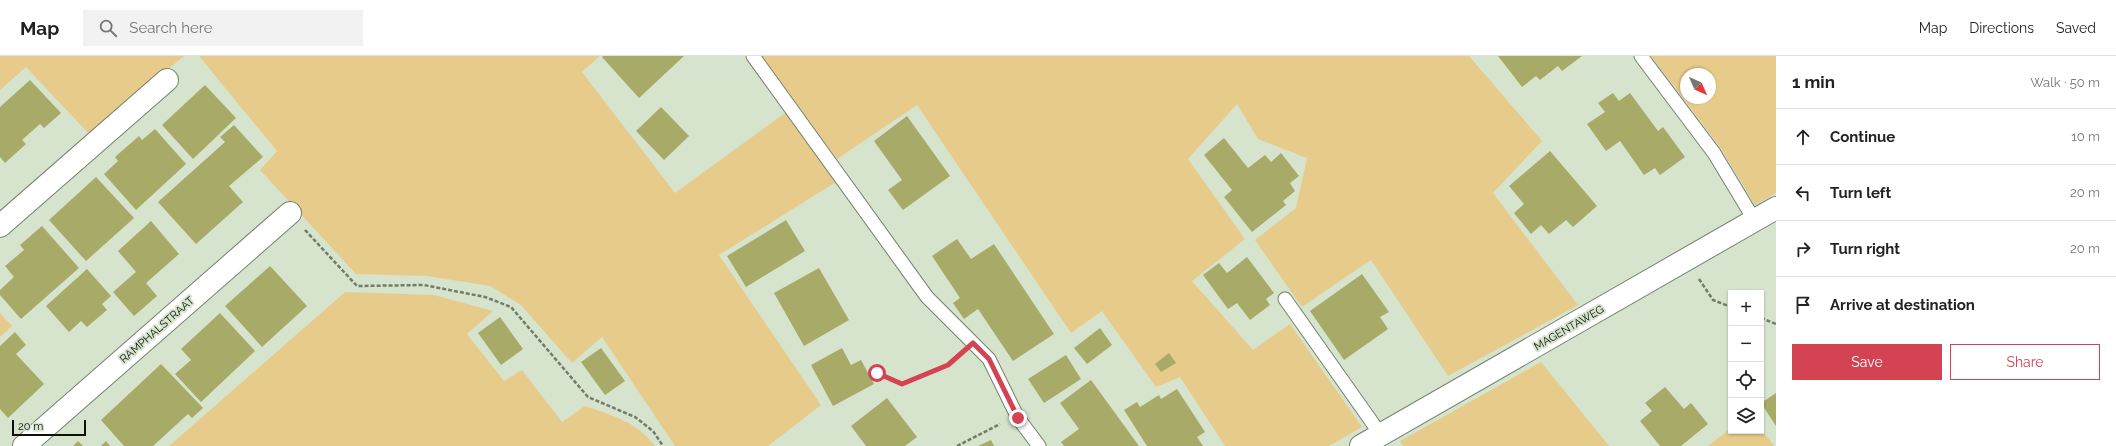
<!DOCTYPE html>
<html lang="en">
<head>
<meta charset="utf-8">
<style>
	body { margin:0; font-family:Raleway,sans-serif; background:#f2f2f2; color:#222 }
	.controls { position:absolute; right:12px; bottom:12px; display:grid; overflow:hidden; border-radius:0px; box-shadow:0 1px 3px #0004 }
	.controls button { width:36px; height:36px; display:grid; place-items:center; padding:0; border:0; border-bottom:1px solid #e0e0e0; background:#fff; color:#222; font:20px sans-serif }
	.compass { position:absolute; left:1680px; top:12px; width:36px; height:36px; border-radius:50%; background:#fff; box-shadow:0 1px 3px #0004; rotate:135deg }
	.scale { position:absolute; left:12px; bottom:10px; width:74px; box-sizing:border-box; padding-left:4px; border:2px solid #0d110a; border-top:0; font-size:11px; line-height:14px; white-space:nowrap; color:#0d110a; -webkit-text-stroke:3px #d6e4ce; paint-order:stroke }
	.stop { position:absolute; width:12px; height:12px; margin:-9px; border:3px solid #d34352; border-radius:50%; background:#fff }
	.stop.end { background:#d34352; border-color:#fff; box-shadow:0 1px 4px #0008 }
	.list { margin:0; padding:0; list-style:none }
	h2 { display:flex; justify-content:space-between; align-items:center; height:52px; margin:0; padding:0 16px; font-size:17px }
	h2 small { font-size:13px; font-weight:400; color:#767676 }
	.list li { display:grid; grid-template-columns:26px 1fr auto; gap:12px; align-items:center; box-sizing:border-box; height:56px; padding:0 16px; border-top:1px solid #e0e0e0 }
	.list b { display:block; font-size:15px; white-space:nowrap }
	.list em { font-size:13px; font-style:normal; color:#767676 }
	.actions { display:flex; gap:8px; padding:12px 16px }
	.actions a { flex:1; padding:9px 0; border:1px solid #d34352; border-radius:0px; text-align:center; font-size:14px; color:#d34352 }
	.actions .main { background:#d34352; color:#fff }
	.icon { flex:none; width:22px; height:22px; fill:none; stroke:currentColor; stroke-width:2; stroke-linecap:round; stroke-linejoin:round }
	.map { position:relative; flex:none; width:1776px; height:390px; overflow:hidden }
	header { display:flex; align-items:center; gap:24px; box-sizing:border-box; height:56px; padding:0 20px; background:#fff; border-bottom:1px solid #e0e0e0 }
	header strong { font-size:19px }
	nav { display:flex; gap:22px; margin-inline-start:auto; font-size:14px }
	.search { width:280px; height:36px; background:#f2f2f2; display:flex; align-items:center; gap:10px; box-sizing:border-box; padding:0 14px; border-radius:0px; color:#767676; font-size:15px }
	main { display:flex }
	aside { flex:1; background:#fff }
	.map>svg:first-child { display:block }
	.green { fill:#e7cb8b; fill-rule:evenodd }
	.building { fill:#a8aa67 }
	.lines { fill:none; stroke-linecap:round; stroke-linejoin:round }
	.lane-casing { stroke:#75816d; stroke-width:15 }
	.street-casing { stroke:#75816d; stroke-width:24 }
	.path { stroke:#727b6c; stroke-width:2.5; stroke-dasharray:4 2; stroke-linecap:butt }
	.lane { stroke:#fff; stroke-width:13 }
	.street { stroke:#fff; stroke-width:22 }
	.route { stroke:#d34352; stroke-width:5 }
	.labels { text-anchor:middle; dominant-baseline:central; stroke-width:4; stroke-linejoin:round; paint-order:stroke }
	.street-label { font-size:11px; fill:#0d110a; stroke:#d6e4ce }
</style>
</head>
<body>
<header>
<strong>Map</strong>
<div class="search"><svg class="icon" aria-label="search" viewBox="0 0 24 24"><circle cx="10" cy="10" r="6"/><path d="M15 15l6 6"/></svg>Search here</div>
<nav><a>Map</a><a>Directions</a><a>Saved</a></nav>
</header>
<main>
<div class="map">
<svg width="1776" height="390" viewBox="0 0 1776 390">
	<rect width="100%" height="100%" fill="#d6e4ce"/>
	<g class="green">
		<path d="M0,0h184l-94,79 -64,-68 -26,23z"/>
		<path d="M199,0h401l-18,16 93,121 110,-80 51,69 -117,73 102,150 -53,41h-93l-73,-109 -30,26 -51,-58 -31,-19 -63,-10 -71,-2 -96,-104 17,-19z"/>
		<path d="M761,0h708l73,85 -49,52 85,112 -130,71 -77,-116 -69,47 -47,-67 41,-32 11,-50 -49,-19 -21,-35 -49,55 57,80 -53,42 61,69 37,-26 72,103 -33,19h-104l-45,-69 -24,10 -54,-76 -31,22 -154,-228 -80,54z"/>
		<path d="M1651,0h125v137l-21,12 -35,-58zM1686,18h24v24h-24z"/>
		<path d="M345,236l89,3 59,16 -26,23 37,47 18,-11 40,52 23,-16c28,10 51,15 70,40h-486z"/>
		<path d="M0,257l12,13 -12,11z"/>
		<path d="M1541,306l68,84h-206l-3,-5z"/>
		<path d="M1731,372v3h30v-2l13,17h-66z"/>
	</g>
	<g class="building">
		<path d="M603,0h81l-45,42 -37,-41z"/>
		<path d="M1498,0h84l-20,15 -4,-5 -18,14 -4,-4 -14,11z"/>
		<path d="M30,24l31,33 -17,15 -4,-4 -18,16 4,4 -21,19 -5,-6v-50z"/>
		<path d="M205,29l31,33 -43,41 -31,-34z"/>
		<path d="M1613,37l6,8 11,-8 28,38 5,-4 22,30 -25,18 -5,-7 -11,7 -24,-34 -14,10 -19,-27 18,-12 -7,-9z"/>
		<path d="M661,51l28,29 -25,24 -28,-29z"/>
		<path d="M907,60l43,60 -47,34 -15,-20 14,-10 -28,-39z"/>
		<path d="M234,69l29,32 -34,29 14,16 -47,42 -38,-42 67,-60 -5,-5z"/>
		<path d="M155,73l31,35 -50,46 -32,-36 14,-13 -3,-4 24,-21 3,4z"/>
		<path d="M1224,82l24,30 17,-13 6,7 10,-9 18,23 -9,7 5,8 -12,10 3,4 -34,27 -28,-35 8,-7 -28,-35z"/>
		<path d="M1550,95l47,55 -24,21 -7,-7 -17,14 -8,-9 -10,9 -17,-21 10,-9 -15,-18z"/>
		<path d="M96,121l38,41 -48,43 -37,-41z"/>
		<path d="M786,164l19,31 -59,36 -19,-31z"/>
		<path d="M151,165l28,33 -33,29 11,13 -23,20 -21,-24 23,-20 -18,-21z"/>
		<path d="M42,170l37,42 -58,51 -21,-24v-5l14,-13 -9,-11 19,-16 -4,-5z"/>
		<path d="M957,183l14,20 23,-15 60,90 -41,27 -35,-52 -14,10 -11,-16 7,-5 -28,-42z"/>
		<path d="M1247,201l27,36 -8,6 4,6 -20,15 -13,-17 -9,6 -25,-34 16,-12 8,10z"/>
		<path d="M270,210l37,40 -45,41 -37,-41z"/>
		<path d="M819,212l30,52 -45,26 -30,-53z"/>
		<path d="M87,213l24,27 -9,8 5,6 -20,17 -6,-6 -12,11 -23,-26z"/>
		<path d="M1362,218l27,38 -9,5 8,12 -44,31 -34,-49z"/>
		<path d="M220,257l35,38 -54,51 -26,-28 16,-14 -10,-11z"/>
		<path d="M500,261l23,32 -22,16 -23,-32z"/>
		<path d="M1100,272l12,17 -25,19 -13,-16z"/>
		<path d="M15,276l11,13 -10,9 28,30 -36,34 -8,-9v-63z"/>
		<path d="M601,292l24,33 -20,14 -24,-33z"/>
		<path d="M842,292l9,17 10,-5 13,24 -41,22 -22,-41z"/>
		<path d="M1169,297l7,10 -15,9 -6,-8z"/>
		<path d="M1066,299l15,24 -37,24 -16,-24z"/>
		<path d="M161,308l42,44 -11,10 -4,-4 -35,32h-29l-23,-26z"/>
		<path d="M1091,324l48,66h-75l-3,-4 18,-13 -19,-26z"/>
		<path d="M1665,331l19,22 7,-6 17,21 -27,22h-21l-20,-25 12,-10 -7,-8z"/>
		<path d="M1177,333l28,43 -8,5 6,9h-56l-23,-36 13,-8 3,5 19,-12 2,4z"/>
		<path d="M1776,337v33l-15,-23z"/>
		<path d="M887,342l30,39 -12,9h-39l-15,-20z"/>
		<path d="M991,384l3,6h-16z"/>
		<path d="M78,385l5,5h-10z"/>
		<path d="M106,385l4,5h-9z"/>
	</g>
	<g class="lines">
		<defs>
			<g id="lane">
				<path d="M753,0l174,241 62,62 29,59 21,28"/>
				<path d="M1641,0l73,97 41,68"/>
				<path d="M1285,243l96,136"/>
			</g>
			<g id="street">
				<path d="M0,170l167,-146"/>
				<path d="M24,390l266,-233"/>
				<path d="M1361,390l415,-238"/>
			</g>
		</defs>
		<use href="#lane" class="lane-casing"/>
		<use href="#street" class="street-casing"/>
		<g class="path">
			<path d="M305,174l52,56 67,-1 61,12 26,10 77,90 47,20 18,14 10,15"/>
			<path d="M1699,223l14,21 18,7"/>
			<path d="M1761,262l15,6"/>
			<path d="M877,317l25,11 45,-19 12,-10"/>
			<path d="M957,390l43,-22"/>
		</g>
		<use href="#lane" class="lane"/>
		<use href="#street" class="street"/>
	</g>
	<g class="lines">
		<path class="route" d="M877,317l25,11 46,-19 25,-22 16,16 29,59"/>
	</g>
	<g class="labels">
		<g class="street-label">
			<text transform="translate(1569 272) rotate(-30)">MAGENTAWEG</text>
			<text transform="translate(157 274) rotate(-41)">RAMPHALSTRAAT</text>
		</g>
	</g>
</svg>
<div class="controls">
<button>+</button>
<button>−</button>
<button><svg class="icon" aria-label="locate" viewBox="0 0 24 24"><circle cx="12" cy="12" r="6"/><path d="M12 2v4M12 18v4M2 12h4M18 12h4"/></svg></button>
<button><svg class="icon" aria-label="layers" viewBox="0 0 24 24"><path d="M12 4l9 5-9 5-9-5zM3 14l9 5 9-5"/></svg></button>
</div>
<svg class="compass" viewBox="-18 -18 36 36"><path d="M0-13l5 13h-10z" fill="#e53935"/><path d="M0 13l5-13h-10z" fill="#767676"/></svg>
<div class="scale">20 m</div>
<div class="stop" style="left:877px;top:317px"></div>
<div class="stop end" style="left:1018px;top:362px"></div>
</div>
<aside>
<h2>1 min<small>Walk · 50 m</small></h2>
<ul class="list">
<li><svg class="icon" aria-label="ahead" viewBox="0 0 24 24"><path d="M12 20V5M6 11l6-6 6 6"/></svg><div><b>Continue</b></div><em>10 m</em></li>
<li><svg class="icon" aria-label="left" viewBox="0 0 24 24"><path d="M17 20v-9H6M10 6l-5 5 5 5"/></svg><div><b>Turn left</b></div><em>20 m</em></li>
<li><svg class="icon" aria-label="right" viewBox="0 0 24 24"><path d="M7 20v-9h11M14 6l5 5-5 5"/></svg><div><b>Turn right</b></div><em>20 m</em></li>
<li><svg class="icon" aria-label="arrive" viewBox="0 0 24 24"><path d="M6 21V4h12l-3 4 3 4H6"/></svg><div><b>Arrive at destination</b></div></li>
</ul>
<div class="actions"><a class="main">Save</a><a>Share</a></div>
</aside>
</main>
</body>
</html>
